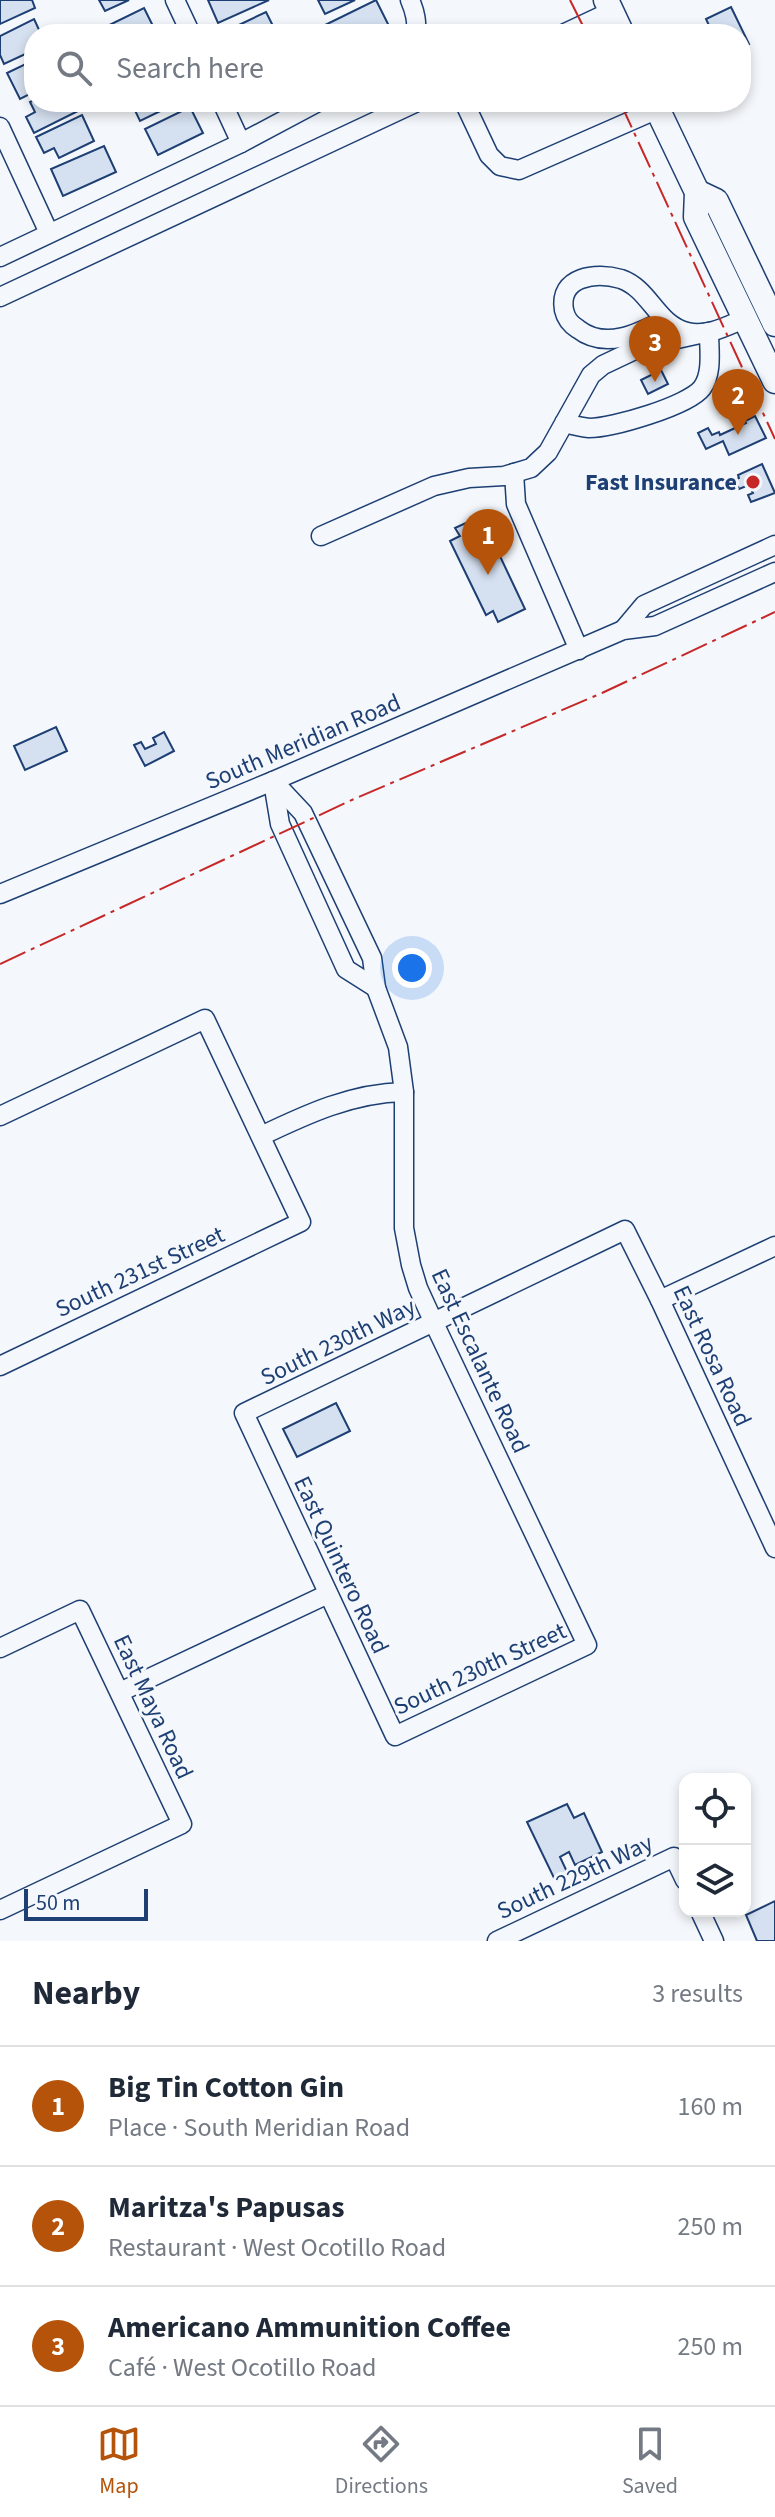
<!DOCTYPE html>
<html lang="en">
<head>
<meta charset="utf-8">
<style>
	body { margin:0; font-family:"Source Sans 3",sans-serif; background:#f6f6f7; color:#1f2937 }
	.controls { position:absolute; right:24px; bottom:24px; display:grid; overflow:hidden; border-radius:16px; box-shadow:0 4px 12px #0003 }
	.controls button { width:72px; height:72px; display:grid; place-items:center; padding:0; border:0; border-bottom:2px solid #e0e1e3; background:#fff; color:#1f2937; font:40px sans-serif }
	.scale { position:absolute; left:24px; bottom:20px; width:124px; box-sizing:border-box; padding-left:8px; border:4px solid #1d3f73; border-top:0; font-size:22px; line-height:28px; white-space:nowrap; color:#1d3f73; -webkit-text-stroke:6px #f4f7fb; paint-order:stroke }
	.you { position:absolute; left:412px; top:968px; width:28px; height:28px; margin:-20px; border:6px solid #fff; border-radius:50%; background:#1a73e8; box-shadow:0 0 0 12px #1a73e833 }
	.badge { display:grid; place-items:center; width:52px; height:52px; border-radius:50%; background:#b45309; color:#fff; font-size:26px; font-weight:700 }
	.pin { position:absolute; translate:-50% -66px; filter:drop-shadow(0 2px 4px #0008) }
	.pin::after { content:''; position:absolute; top:42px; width:28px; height:24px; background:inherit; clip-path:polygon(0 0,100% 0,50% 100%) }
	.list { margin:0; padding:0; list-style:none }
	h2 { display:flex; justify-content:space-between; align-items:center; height:104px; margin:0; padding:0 32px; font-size:34px }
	h2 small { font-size:26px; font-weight:400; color:#747a83 }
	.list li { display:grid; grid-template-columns:52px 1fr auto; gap:24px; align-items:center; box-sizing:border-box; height:120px; padding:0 32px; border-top:2px solid #e0e1e3 }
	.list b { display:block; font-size:30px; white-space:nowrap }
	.list p { margin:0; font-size:26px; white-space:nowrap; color:#747a83 }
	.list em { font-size:26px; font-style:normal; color:#747a83 }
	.icon { flex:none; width:44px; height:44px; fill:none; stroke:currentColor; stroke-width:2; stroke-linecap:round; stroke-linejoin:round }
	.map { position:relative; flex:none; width:775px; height:1941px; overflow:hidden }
	.search { position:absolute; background:#fff; box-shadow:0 4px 12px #0003; left:24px; right:24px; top:24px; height:88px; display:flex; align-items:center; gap:20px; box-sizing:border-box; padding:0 28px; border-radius:32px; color:#747a83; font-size:30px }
	.sheet { height:464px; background:#fff }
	nav { display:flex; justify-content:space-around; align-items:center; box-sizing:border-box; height:112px; border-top:2px solid #e0e1e3; background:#fff; font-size:22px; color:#747a83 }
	nav a { display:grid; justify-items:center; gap:4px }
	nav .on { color:#b45309 }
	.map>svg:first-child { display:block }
	.building { fill:#d5e0f0; stroke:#1d3f73; stroke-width:2 }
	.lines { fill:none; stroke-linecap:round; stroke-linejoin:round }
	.minor-casing { stroke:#1d3f73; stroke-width:21 }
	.major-casing { stroke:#1d3f73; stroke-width:27 }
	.minor { stroke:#f4f7fb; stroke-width:18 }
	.major { stroke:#f4f7fb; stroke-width:24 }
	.power { stroke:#c62828; stroke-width:2; stroke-dasharray:28 6 4 6; stroke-linecap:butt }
	.poi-dot { fill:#c62828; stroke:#f4f7fb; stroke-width:3 }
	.labels { text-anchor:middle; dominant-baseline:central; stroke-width:6; stroke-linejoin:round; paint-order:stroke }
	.poi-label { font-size:24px; font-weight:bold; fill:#1d3f73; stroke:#f4f7fb; text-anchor:end }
	.street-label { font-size:24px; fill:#1d3f73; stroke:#f4f7fb }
</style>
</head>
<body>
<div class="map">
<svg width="775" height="1941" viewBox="0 0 775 1941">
	<rect width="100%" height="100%" fill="#f4f7fb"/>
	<g class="building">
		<path d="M0,0h32l3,8 -35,16z"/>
		<path d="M99,0h30l-24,11z"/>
		<path d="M208,0h61l-51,23z"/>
		<path d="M318,0h37l-30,14z"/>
		<path d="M376,0l13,26 -17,8h-45l-4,-8z"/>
		<path d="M731,7l18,37 -8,4v-14h-28l-7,-15z"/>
		<path d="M144,8l12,24 -60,2 -1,-2z"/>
		<path d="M266,12l11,22h-55v-1z"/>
		<path d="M34,19l7,15h-7v16l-30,14 -4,-9v-19z"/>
		<path d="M34,60v32l-14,7 -13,-26z"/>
		<path d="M34,100v2h40l4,9 -44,22 -8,-16 9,-5 -5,-10z"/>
		<path d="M131,102h48l-39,19z"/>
		<path d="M190,107l13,26 -45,22 -13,-26z"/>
		<path d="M82,115l12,26 -35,17 -5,-10 -10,5 -8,-16z"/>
		<path d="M104,146l12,26 -53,24 -12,-27z"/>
		<path d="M661,370l7,14 -20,10 -7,-14z"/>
		<path d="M755,416l11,22 -37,17 -6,-14 -17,8 -8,-16 10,-5 4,7 7,-3 1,3 26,-12 -1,-2z"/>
		<path d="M762,464l13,29 -24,9 -3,-7 5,-2 -4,-8 -10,4 -4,-9 4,-2 -1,-3z"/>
		<path d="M481,516l44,93 -27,13 -5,-11 -7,4 -36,-74 10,-5 -5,-8z"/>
		<path d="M56,727l11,24 -42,19 -11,-24z"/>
		<path d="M164,732l10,19 -29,15 -11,-21 7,-3 4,7 11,-5 -3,-6z"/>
		<path d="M336,1403l14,28 -53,26 -14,-28z"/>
		<path d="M567,1804l7,14 10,-5 18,39 -27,13 -6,-13 -9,5 8,17 -13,6 -28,-58z"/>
		<path d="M775,1901v40h-18l-11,-26z"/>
	</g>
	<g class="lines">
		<defs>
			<g id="minor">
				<path d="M175,0l16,34"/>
				<path d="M410,0c4,9 9,25 4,34"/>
				<path d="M563,34l49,-23"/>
				<path d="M222,102l19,41"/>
				<path d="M464,102l25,53 11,11 19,4 139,-61"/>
				<path d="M0,127l49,106"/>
				<path d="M0,257l241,-114 77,-41"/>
				<path d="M0,297l417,-195"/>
				<path d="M664,320c-27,14 -59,30 -86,9 -8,-5 -12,-10 -14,-19 -6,-34 32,-38 57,-31 29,10 35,45 66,53 21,5 40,-6 59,-14"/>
				<path d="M514,473l2,31 63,146"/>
				<path d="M321,536l113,-50 35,-8 35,-2 27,-8 17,-16 43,-77 12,-10 38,-18 68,-15c0,18 4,41 -7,56 -14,18 -90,40 -113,40 -8,-1 -17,-3 -25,-5"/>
				<path d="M623,630l21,-25 131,-60"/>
				<path d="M273,781l30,32 69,145 4,30 22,59 6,45v136l7,37 7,23 16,35 153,322 -192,91 -151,-323 381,-183 35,70 115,248"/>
				<path d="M273,782l7,42 66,145 30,19"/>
				<path d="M0,894l273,-113 350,-151 32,-4 120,-54"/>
				<path d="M0,1116l205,-97 96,203 -301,144"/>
				<path d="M261,1136c46,-22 91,-43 143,-44"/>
				<path d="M660,1300l115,-54"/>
				<path d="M0,1648l80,-38 102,214 -182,86"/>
				<path d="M120,1692l208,-98"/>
				<path d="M700,1911l14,30"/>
				<path d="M497,1941l177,-84 11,23"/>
			</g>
			<g id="major">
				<path d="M606,0l16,34"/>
				<path d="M654,102l43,90 -1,25 79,164"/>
				<path d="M697,192l19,9 59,123"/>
			</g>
		</defs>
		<use href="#minor" class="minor-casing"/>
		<use href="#major" class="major-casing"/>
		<use href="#minor" class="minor"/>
		<use href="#major" class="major"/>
		<g class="power">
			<path d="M570,0l17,34"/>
			<path d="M620,102l155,337"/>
			<path d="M0,964l354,-165 248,-106 173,-81"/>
		</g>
	</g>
	<circle class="poi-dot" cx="753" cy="482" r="8"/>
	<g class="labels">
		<g class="poi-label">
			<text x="737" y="482">Fast Insurance</text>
		</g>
		<g class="street-label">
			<text transform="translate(303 742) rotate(-23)">South Meridian Road</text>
			<text transform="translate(140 1272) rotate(-25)">South 231st Street</text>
			<text transform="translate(338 1342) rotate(-26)">South 230th Way</text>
			<text transform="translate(712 1356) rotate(65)">East Rosa Road</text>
			<text transform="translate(480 1361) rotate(65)">East Escalante Road</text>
			<text transform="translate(341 1565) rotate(65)">East Quintero Road</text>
			<text transform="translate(480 1669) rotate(-25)">South 230th Street</text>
			<text transform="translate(153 1707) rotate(65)">East Maya Road</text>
			<text transform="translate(575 1877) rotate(-25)">South 229th Way</text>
		</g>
	</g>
</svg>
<div class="controls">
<button><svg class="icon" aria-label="locate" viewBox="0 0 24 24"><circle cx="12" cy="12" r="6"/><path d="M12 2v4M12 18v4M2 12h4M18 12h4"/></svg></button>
<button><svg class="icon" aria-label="layers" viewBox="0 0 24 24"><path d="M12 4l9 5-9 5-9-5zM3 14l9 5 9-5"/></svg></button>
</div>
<div class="scale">50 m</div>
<div class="you"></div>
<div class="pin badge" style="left:488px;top:575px">1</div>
<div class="pin badge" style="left:738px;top:435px">2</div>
<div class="pin badge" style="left:655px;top:382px">3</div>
<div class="search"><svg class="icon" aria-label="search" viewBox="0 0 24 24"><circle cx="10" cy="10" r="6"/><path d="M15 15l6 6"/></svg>Search here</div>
</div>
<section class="sheet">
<h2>Nearby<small>3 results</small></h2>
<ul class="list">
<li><span class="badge">1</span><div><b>Big Tin Cotton Gin</b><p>Place · South Meridian Road</p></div><em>160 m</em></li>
<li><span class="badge">2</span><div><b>Maritza's Papusas</b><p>Restaurant · West Ocotillo Road</p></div><em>250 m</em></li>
<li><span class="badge">3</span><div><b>Americano Ammunition Coffee</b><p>Café · West Ocotillo Road</p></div><em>250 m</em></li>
</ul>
</section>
<nav>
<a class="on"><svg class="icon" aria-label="map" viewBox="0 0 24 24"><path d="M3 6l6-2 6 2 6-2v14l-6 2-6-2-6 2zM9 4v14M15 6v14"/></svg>Map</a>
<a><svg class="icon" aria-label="directions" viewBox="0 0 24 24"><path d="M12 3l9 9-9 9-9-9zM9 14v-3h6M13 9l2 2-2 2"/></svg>Directions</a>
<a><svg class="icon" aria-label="saved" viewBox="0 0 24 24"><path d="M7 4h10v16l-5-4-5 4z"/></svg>Saved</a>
</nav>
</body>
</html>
